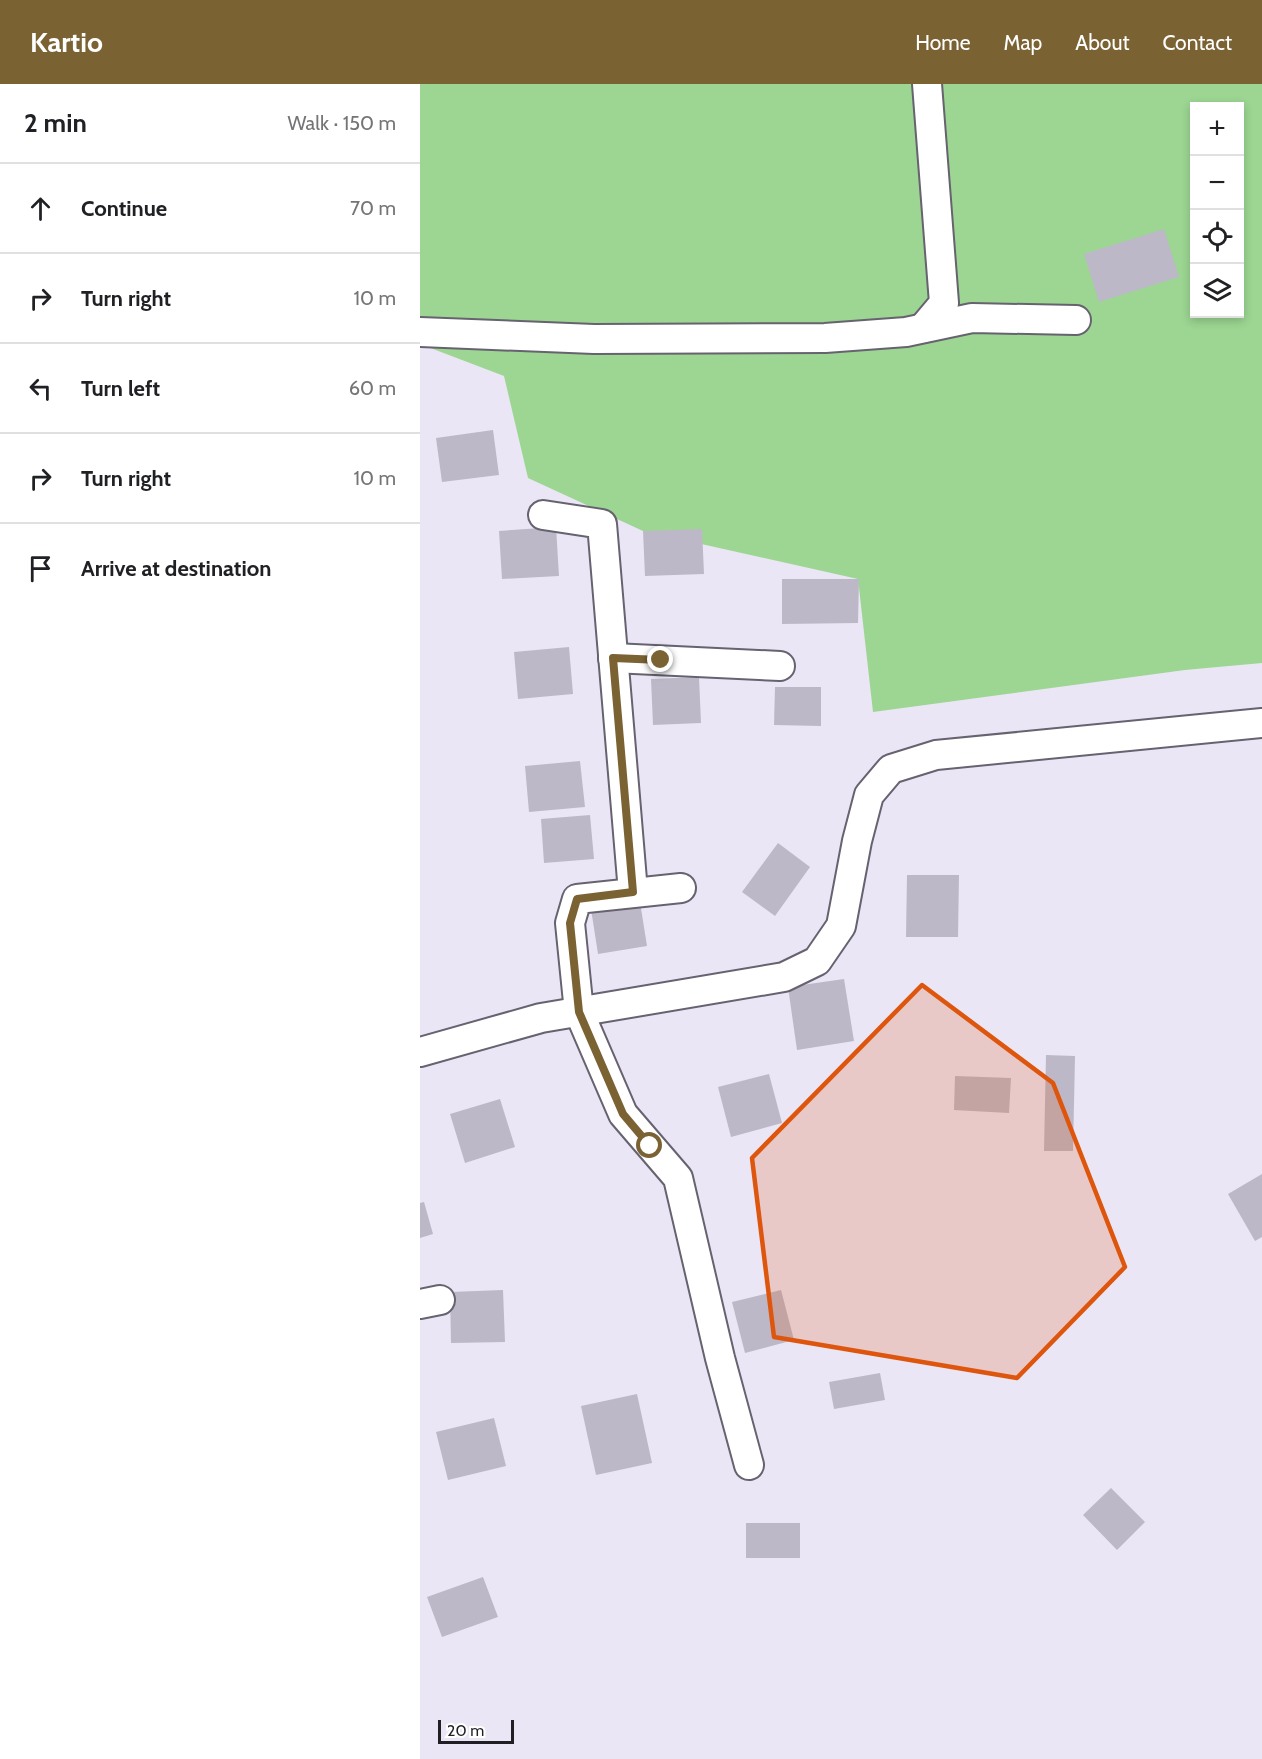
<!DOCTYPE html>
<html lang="en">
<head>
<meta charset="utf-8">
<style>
	body { margin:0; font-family:Cabin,sans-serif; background:#f2f2f2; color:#202124 }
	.controls { position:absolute; right:18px; top:18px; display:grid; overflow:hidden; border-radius:0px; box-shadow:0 3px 9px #0003 }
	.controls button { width:54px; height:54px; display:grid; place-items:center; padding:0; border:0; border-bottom:2px solid #e0e0e0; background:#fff; color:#202124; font:30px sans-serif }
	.scale { position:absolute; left:18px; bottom:15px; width:76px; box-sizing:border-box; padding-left:6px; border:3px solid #211f24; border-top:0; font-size:16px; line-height:21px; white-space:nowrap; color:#211f24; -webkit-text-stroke:4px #fff; paint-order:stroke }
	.stop { position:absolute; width:18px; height:18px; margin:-14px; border:4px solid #7b6233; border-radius:50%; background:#fff }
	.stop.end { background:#7b6233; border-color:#fff; box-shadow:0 2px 6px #0008 }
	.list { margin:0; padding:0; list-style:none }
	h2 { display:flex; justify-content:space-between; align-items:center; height:78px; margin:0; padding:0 24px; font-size:26px }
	h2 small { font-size:20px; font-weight:400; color:#757577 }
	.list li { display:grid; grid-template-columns:39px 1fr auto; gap:18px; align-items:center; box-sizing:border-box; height:90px; padding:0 24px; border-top:2px solid #e0e0e0 }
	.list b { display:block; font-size:22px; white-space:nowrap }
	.list em { font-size:20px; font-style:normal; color:#757577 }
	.icon { flex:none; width:33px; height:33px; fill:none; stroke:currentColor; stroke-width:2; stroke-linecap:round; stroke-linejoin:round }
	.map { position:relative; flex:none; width:842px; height:1675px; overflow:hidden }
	header { display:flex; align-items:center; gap:36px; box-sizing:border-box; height:84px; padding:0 30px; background:#7b6233; color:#fff }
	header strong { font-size:28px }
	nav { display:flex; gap:33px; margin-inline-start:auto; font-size:21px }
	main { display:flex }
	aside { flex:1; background:#fff }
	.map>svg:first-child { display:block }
	.green { fill:#9cd692; fill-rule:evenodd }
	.building { fill:#bdb8c7 }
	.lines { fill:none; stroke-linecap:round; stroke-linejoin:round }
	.street-casing { stroke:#67626f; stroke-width:32 }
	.street { stroke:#fff; stroke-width:28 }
	.route { stroke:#7b6233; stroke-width:8 }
	.marked { fill:#de560d; fill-opacity:0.2; stroke:#de560d; stroke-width:4.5; stroke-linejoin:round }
</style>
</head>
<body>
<header>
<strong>Kartio</strong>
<nav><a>Home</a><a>Map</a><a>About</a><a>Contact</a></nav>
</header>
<main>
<aside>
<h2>2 min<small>Walk · 150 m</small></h2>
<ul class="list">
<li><svg class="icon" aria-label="ahead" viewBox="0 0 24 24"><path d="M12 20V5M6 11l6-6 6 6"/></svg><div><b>Continue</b></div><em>70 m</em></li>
<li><svg class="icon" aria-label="right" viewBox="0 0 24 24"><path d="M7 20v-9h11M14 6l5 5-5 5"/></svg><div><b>Turn right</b></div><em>10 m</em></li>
<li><svg class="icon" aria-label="left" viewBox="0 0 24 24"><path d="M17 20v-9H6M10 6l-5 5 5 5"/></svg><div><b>Turn left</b></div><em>60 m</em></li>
<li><svg class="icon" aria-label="right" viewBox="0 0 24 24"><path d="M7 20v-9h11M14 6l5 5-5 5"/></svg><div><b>Turn right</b></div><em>10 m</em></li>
<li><svg class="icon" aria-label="arrive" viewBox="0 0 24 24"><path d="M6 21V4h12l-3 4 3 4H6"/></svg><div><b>Arrive at destination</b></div></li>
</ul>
</aside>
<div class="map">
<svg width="842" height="1675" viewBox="0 0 842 1675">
	<rect width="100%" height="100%" fill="#ebe6f5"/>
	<path class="green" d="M0,0h842v579l-77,7 -312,42 -15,-133 -215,-48 -115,-53 -24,-102 -84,-32zM774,22h46v208h-46z"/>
	<g class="building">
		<path d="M744,145l15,48 -80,25 -15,-48z"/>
		<path d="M73,346l6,45 -57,7 -6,-44z"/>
		<path d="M136,443l3,49 -57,3 -3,-48z"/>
		<path d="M282,445l2,45 -59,2 -2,-45z"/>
		<path d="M362,495h77l-1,44 -76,1z"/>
		<path d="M149,563l4,47 -55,5 -4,-47z"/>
		<path d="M279,593l2,46 -48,2 -2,-46z"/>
		<path d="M355,603h46v39l-47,-1z"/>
		<path d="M160,677l5,46 -56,5 -4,-46z"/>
		<path d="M170,731l4,44 -50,4 -3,-44z"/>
		<path d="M358,759l32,24 -35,49 -33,-24z"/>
		<path d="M487,791h52l-1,62h-52z"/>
		<path d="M220,818l7,44 -49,8 -7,-45z"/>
		<path d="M424,895l10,62 -57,9 -9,-63z"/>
		<path d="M626,971l29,1 -2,95h-29z"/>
		<path d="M349,990l13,49 -51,14 -13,-50z"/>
		<path d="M535,992l56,2 -2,35 -55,-3z"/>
		<path d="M80,1015l15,48 -50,16 -15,-49z"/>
		<path d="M842,1090v63l-7,4 -27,-47z"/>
		<path d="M4,1118l9,32 -13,4v-35z"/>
		<path d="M83,1206l2,52 -54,1 -1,-51z"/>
		<path d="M361,1206l13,50 -49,13 -13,-51z"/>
		<path d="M460,1289l5,27 -51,9 -5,-27z"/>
		<path d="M217,1310l15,69 -56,12 -15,-69z"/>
		<path d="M74,1334l12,48 -58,14 -12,-48z"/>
		<path d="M691,1404l34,34 -28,28 -34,-35z"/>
		<rect x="326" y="1439" width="54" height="35"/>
		<path d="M63,1493l15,40 -56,20 -15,-40z"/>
	</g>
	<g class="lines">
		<defs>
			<g id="street">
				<path d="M503,244l21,-25 -17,-219"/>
				<path d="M0,248l174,7 231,-1 81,-6 66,-14 104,2"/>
				<path d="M123,431l59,9 31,368"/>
				<path d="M193,574l167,8"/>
				<path d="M261,804l-104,11 -7,24 9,89 44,102 55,64 42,180 29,107"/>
				<path d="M0,968l121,-34 243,-41 33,-16 24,-35 16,-85 12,-46 22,-26 45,-14 326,-32"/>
				<path d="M0,1220l20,-4"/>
			</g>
		</defs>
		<use href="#street" class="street-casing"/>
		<use href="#street" class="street"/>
	</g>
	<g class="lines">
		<path class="route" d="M230,1062l-27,-32 -44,-102 -9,-89 7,-24 56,-7 -20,-234 48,2"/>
	</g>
	<path class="marked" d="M502,901l131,98 72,184 -108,111 -243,-41 -22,-179z"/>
</svg>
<div class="controls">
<button>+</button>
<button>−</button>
<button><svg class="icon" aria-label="locate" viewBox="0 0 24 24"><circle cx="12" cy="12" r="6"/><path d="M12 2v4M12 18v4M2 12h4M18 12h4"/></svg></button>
<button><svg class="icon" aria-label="layers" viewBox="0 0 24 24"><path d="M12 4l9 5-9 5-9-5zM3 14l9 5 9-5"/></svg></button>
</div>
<div class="scale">20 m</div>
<div class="stop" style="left:230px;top:1062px"></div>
<div class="stop end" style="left:241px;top:576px"></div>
</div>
</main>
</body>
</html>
